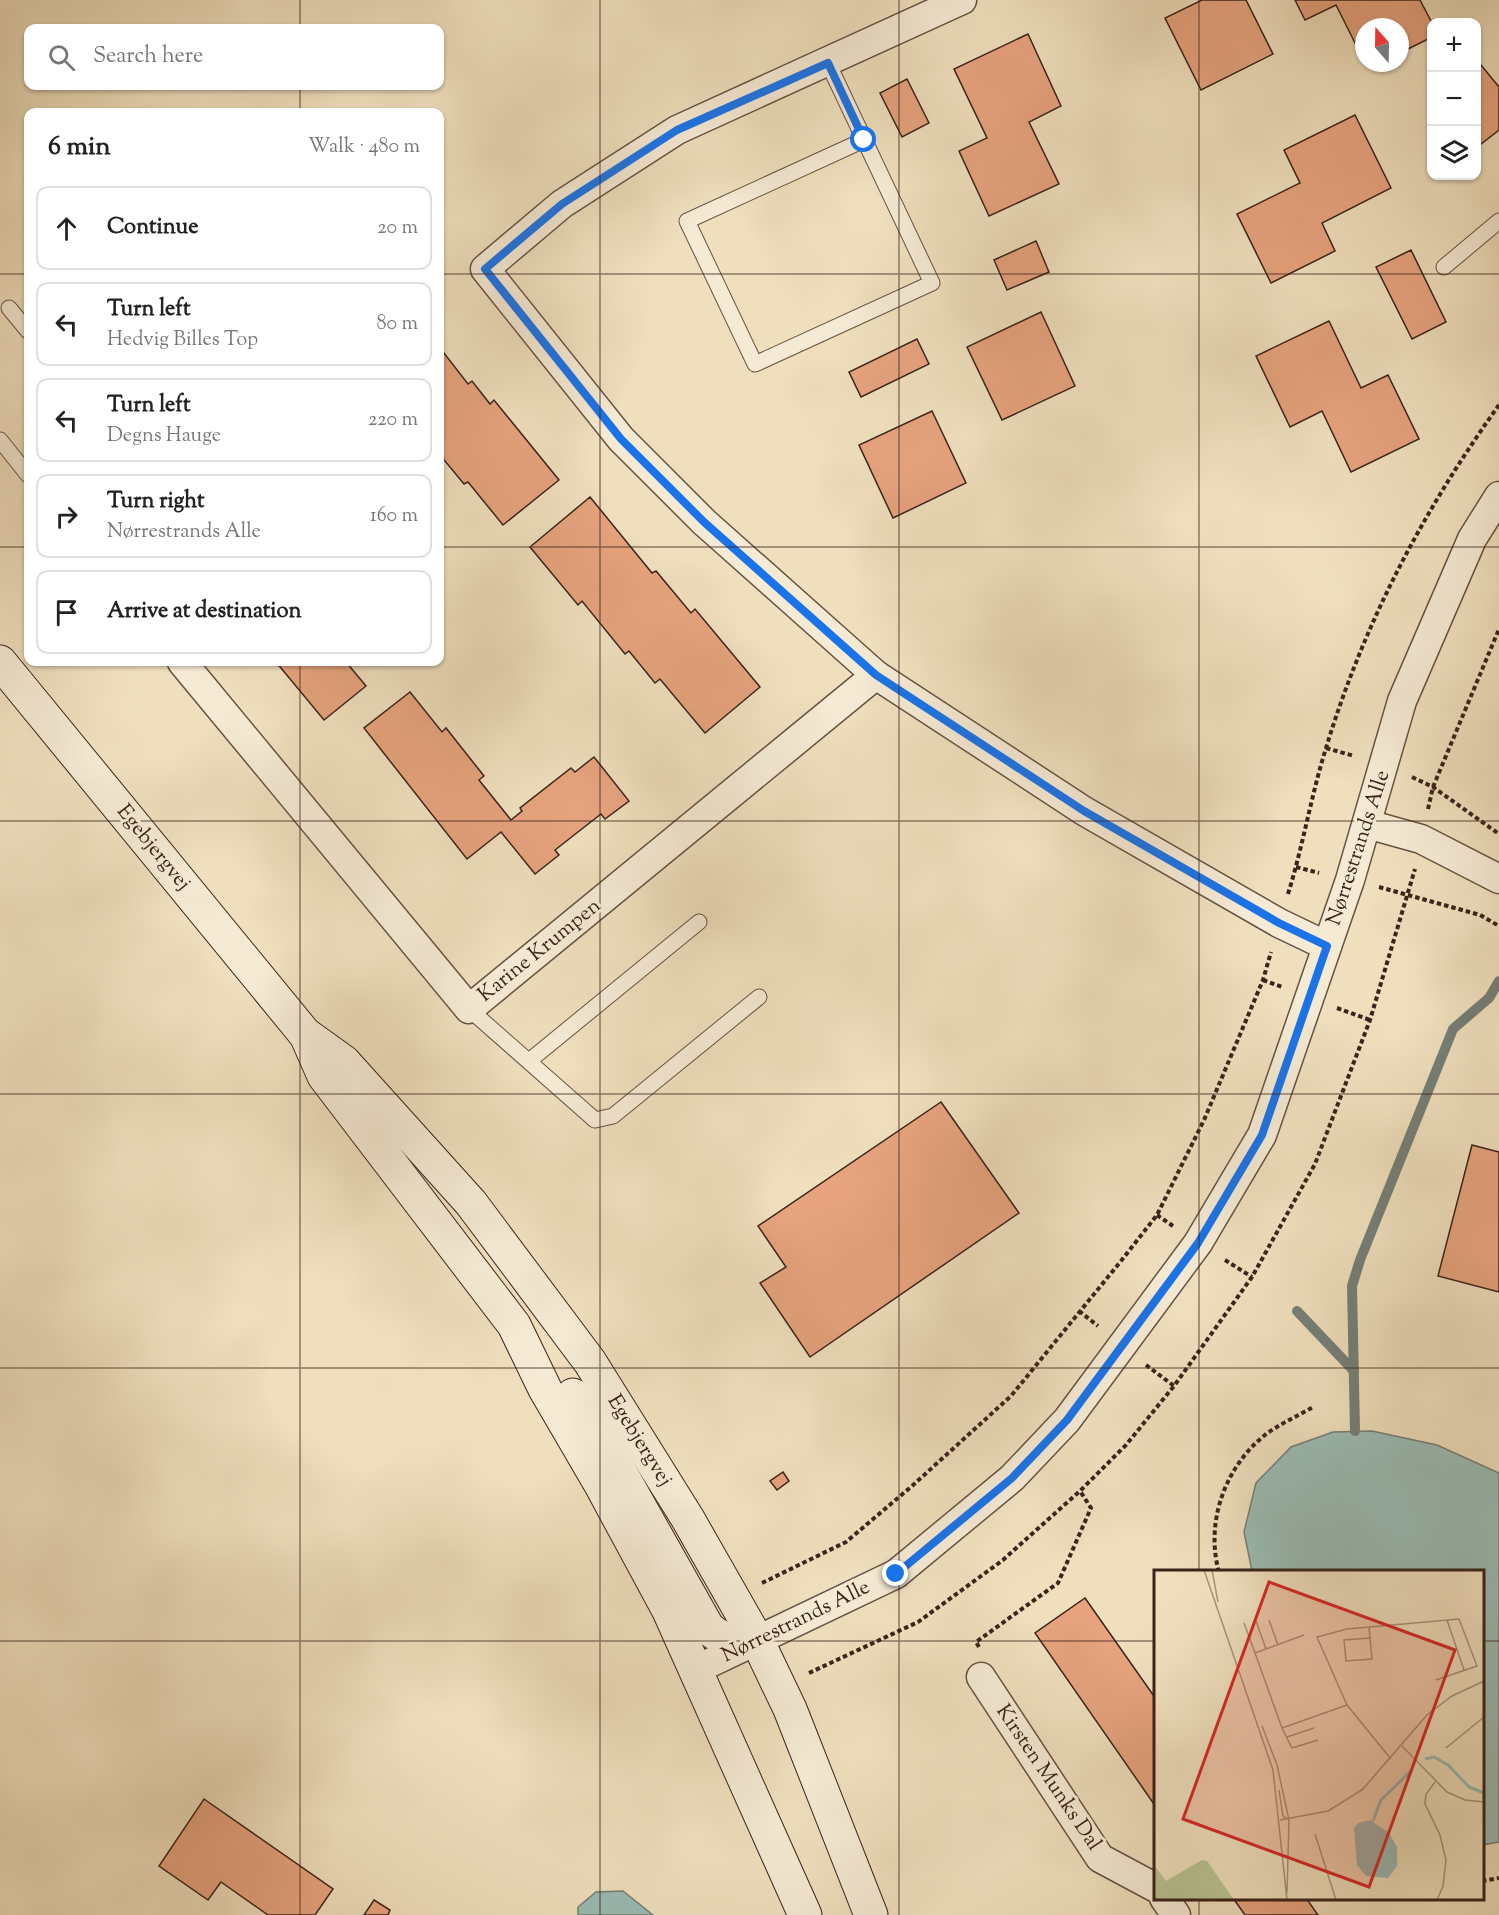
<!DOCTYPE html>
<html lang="en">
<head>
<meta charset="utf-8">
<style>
	body { margin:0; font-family:"Sorts Mill Goudy",serif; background:#f6f6f6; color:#222 }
	.controls { position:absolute; right:18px; top:18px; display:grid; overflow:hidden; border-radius:12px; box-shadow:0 2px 4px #0004 }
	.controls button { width:54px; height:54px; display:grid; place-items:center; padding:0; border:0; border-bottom:2px solid #e0e0e0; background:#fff; color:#222; font:30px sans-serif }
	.compass { position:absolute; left:1355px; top:18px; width:54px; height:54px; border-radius:50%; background:#fff; box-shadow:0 2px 4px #0004; rotate:340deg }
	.stop { position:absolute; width:18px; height:18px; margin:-14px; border:4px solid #1a73e8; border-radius:50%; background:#fff }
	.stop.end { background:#1a73e8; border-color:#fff; box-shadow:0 2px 6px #0008 }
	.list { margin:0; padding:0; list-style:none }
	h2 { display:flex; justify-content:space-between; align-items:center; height:78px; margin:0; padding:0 24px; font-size:26px }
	h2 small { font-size:20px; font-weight:400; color:#767676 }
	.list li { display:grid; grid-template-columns:39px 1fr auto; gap:18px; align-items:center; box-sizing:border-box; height:84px; margin:0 12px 12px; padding:0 12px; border:2px solid #e0e0e0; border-radius:12px }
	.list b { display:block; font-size:22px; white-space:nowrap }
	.list p { margin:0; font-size:20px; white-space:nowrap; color:#767676 }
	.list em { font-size:20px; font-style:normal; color:#767676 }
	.icon { flex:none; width:33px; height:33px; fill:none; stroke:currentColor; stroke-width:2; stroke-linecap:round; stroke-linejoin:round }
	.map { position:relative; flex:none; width:1499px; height:1915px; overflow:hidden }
	.search { position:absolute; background:#fff; box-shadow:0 2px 4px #0004; left:24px; top:24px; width:420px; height:66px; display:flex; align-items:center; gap:15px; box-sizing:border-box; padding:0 21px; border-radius:12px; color:#767676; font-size:22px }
	.panel { position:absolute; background:#fff; box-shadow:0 2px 4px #0004; left:24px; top:108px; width:420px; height:558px; border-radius:12px }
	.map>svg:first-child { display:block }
	.water { fill:#9abcb5; stroke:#747f77; stroke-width:1.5 }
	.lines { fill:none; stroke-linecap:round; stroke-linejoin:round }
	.stream { stroke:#747f77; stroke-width:10 }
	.building { fill:#e6a37e; stroke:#3a231b; stroke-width:1.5 }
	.lane-casing { stroke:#675244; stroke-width:17 }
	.street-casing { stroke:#675244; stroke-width:31 }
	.secondary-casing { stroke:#3a231b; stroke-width:35 }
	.path { stroke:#3a231b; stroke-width:4; stroke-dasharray:4.5 3; stroke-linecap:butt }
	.lane { stroke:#f5ead4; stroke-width:15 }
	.street { stroke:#f5ead4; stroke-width:28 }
	.secondary { stroke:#f5ead4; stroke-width:33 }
	.route { stroke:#1a73e8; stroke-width:8 }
	.grid { fill:none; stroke:#3a231b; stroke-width:1.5; stroke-opacity:0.55 }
	.labels { text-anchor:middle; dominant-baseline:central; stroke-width:6; stroke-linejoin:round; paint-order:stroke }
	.street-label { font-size:21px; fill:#3a231b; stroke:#f5ead4 }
	.inset-river { fill:none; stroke:#9abcb5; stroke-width:3 }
	.inset-road { fill:none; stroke:#a7947c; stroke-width:1.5 }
	.view { fill:#d62828; fill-opacity:0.15; stroke:#d62828; stroke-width:3 }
	.inset-edge { fill:none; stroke:#3a231b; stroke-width:3 }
</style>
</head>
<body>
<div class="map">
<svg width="1499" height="1915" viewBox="0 0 1499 1915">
	<rect width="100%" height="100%" fill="#efdfbd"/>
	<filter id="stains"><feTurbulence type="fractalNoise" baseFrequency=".00333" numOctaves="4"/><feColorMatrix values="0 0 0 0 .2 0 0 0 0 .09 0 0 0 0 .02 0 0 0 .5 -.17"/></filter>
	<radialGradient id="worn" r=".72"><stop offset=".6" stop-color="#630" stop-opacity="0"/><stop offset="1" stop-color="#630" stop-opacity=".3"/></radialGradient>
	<g class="water">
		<path d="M1372,1431l65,14 62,28v369l-17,3v-273l-230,-1 -8,-39 12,-49 35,-36 42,-15z"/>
		<path d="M623,1891l30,24h-75v-8l18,-15z"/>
	</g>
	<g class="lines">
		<g class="stream">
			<path d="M1297,1311l57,60"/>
			<path d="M1355,1431l-3,-145 8,-26 93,-231 36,-31 10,-17"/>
		</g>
	</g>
	<g class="building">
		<path d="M1202,0h44l27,54 -72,36 -36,-72z"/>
		<path d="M1295,0h125l12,23v14l-32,16v-26h-36v34l-28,-56 -31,15z"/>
		<path d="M1028,34l33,72 -32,16 30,62 -70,32 -30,-65 28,-13 -33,-69z"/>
		<path d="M1481,65l18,22v43l-23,18v-79z"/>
		<path d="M907,79l22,44 -27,14 -22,-44z"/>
		<path d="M1355,115l36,73 -69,35 13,28 -64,32 -34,-69 63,-31 -16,-33z"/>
		<path d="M1036,241l13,31 -42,18 -13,-30z"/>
		<path d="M1411,250l35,72 -34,17 -36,-72z"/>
		<path d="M1041,312l34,74 -73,34 -35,-73z"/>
		<path d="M1329,321l32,67 27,-13 31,64 -68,33 -29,-61 -32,16 -34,-71z"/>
		<path d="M917,339l12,25 -68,33 -12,-25z"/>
		<path d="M440,348l28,36 4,-3 18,23 4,-4 65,80 -56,45 -35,-43 -4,2 -24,-29z"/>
		<path d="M932,411l34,72 -73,35 -34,-73z"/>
		<path d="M590,497l62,76 4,-2 35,42 4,-4 65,78 -55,46 -45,-54 -5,4 -26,-32 -4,3 -43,-53 -4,4 -48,-58z"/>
		<path d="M276,662h70l20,24 -42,34z"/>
		<path d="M410,692l32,40 4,-4 38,48 -5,4 32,40 11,-9 -2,-3 51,-40 4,4 19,-15 35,44 -24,18 -4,-5 -46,36 4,5 -24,19 -34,-42 -34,27 -103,-131z"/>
		<path d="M941,1102l78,111 -209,144 -50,-74 26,-16 -28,-41z"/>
		<path d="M1472,1145l27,7v140l-61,-16z"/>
		<path d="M783,1472l6,9 -12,9 -7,-9z"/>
		<path d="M1085,1598l71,101v108l-121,-174z"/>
		<path d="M204,1799l129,90 -18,26h-47l-47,-33 -13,18 -49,-34z"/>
		<path d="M1233,1898h73l12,17h-73z"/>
		<path d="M374,1900l16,10 -2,5h-24z"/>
	</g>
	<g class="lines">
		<defs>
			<g id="lane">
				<path d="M828,63l104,220 -177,81 -68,-143 177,-81"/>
				<path d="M1444,267l55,-46"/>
				<path d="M9,308l19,23"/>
				<path d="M0,440l28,35"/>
				<path d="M469,1009l126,111 18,-4 146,-119"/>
				<path d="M529,1061l170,-139"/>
			</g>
			<g id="street">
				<path d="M962,0l-285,130 -115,74 -77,65 136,170 83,83 172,153 208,136 195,112 48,23"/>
				<path d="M182,662l287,347 407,-334"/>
				<path d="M1367,824l54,15 78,40"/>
				<path d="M697,1669l199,-95 116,-96 55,-58 131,-177 64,-108 88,-255 52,-179 70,-162 27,-43"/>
				<path d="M981,1677l119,181 56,30"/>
				<path d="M1164,1898l12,17"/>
			</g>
			<g id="secondary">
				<path d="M0,662l305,372 39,28 127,141 119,159 98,157 69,121 33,69 81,206"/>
				<path d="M306,1035l18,41 190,249 31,64 56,96 68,126 136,304"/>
				<path d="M573,1395l32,50 103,183c16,14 28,15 49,12"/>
			</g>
		</defs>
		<use href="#lane" class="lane-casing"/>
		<use href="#street" class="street-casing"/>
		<use href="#secondary" class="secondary-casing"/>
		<g class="path">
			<path d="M1326,748l28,8"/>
			<path d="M1412,777l21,10 66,47"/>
			<path d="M1428,809l5,-22 66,-158"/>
			<path d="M1296,867l23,6"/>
			<path d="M1379,887l101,28 19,11"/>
			<path d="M1288,894c15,-48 23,-98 38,-146 38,-125 97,-237 173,-343"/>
			<path d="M1263,980l19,7"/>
			<path d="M1337,1008l33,12"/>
			<path d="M1157,1215l16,11"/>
			<path d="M1225,1260l27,17"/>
			<path d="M1079,1311l19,15"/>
			<path d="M1146,1365l28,21"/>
			<path d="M1219,1572c-14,-50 6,-105 46,-137 14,-11 33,-19 48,-28"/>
			<path d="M762,1583l84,-41 66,-56 99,-90 110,-135 36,-46 47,-95 59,-140 8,-28"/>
			<path d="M979,1647l-3,-5 82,-59 33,-75 -11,-17"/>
			<path d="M809,1673l109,-51 85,-62 77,-69 46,-46 48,-59 78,-109 63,-113 55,-144 45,-151"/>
			<path d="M1482,1881l17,-3"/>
		</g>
		<use href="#lane" class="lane"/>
		<use href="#street" class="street"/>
		<use href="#secondary" class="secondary"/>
	</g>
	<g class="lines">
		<path class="route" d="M864,140l-36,-77 -151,67 -115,74 -77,65 136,170 83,83 172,153 208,136 195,112 48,23 -65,189 -64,108 -131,177 -55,58 -116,96"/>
	</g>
	<path class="grid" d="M300,0v28M600,0v1915M899,0v1915M1199,0v1572M300,86v26M0,274h28M440,274h1059M0,547h28M440,547h1059M300,662v1253M0,821h1499M0,1094h1499M0,1368h1499M0,1641h1156M1482,1641h17M1199,1898v17"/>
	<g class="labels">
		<g class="street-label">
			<text transform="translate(153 848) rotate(51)">Egebjergvej</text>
			<text transform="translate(1359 848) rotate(-72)">Nørrestrands Alle</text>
			<text transform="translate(540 951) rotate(-39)">Karine Krumpen</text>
			<text transform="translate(639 1441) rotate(58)">Egebjergvej</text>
			<text transform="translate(796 1622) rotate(-26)">Nørrestrands Alle</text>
			<text transform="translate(1048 1778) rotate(56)">Kirsten Munks Dal</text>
		</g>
	</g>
	<g transform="translate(1154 1570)">
		<rect width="330" height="330" fill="#efdfbd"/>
		<path d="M48,290l5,1 27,39h-80v-35l12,16z" fill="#b8c292"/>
		<path d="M216,250l19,13 8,14v19l-9,12 -22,-2 -9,-11 -3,-37 4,-5z" fill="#9abcb5"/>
		<path class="inset-river" d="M271,189l9,-2 14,8 21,22 15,6M219,251l8,-21 32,-31"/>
		<path class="inset-road" d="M50,0l69,200 14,130M58,0l6,32M115,50l9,25M293,50l17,50M102,51l10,28M90,53l11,30M215,57l1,11 2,21 -26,2 -2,-21 26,-2M150,65l-49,18 27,75 65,-23M108,156l15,39 12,55 -2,73M128,158l10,20 26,-8M133,167l27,-9M248,176l45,46 18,8 19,2M292,178l38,-31M237,189l-44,-54 -30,-68 30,-8 112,-10 18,47 -41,14M281,212l-9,12 -1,10 15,31 6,25 -3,26 -6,14M125,220l4,26 6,4M126,250l48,-9 34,-21 65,-75 25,-19 32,-15M161,264l21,66"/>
		<path class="view" d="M115,12l186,68 -86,237 -186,-68z"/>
		<rect width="330" height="330" class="inset-edge"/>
	</g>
	<rect width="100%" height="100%" filter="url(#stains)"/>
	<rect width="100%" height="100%" fill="url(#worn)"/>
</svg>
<div class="controls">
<button>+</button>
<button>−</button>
<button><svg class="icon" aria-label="layers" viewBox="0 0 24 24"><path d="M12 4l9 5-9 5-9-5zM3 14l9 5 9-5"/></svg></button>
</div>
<svg class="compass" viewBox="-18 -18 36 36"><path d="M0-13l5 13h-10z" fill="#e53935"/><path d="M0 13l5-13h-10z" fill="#767676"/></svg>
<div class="stop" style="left:864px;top:140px"></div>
<div class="stop end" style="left:896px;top:1574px"></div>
<div class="search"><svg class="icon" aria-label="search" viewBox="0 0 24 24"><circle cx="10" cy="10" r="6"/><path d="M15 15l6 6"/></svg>Search here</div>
<section class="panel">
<h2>6 min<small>Walk · 480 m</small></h2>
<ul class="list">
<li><svg class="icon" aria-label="ahead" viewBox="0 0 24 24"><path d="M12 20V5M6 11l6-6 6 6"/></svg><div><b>Continue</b></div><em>20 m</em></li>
<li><svg class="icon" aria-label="left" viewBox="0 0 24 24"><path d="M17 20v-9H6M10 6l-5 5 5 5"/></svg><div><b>Turn left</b><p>Hedvig Billes Top</p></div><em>80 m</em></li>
<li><svg class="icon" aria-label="left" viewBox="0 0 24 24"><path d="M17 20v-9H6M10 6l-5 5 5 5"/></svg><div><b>Turn left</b><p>Degns Hauge</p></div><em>220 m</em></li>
<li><svg class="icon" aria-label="right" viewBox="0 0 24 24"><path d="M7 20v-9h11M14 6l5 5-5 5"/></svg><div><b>Turn right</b><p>Nørrestrands Alle</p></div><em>160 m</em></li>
<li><svg class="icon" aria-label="arrive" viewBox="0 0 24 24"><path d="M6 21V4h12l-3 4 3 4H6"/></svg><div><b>Arrive at destination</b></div></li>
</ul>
</section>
</div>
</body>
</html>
